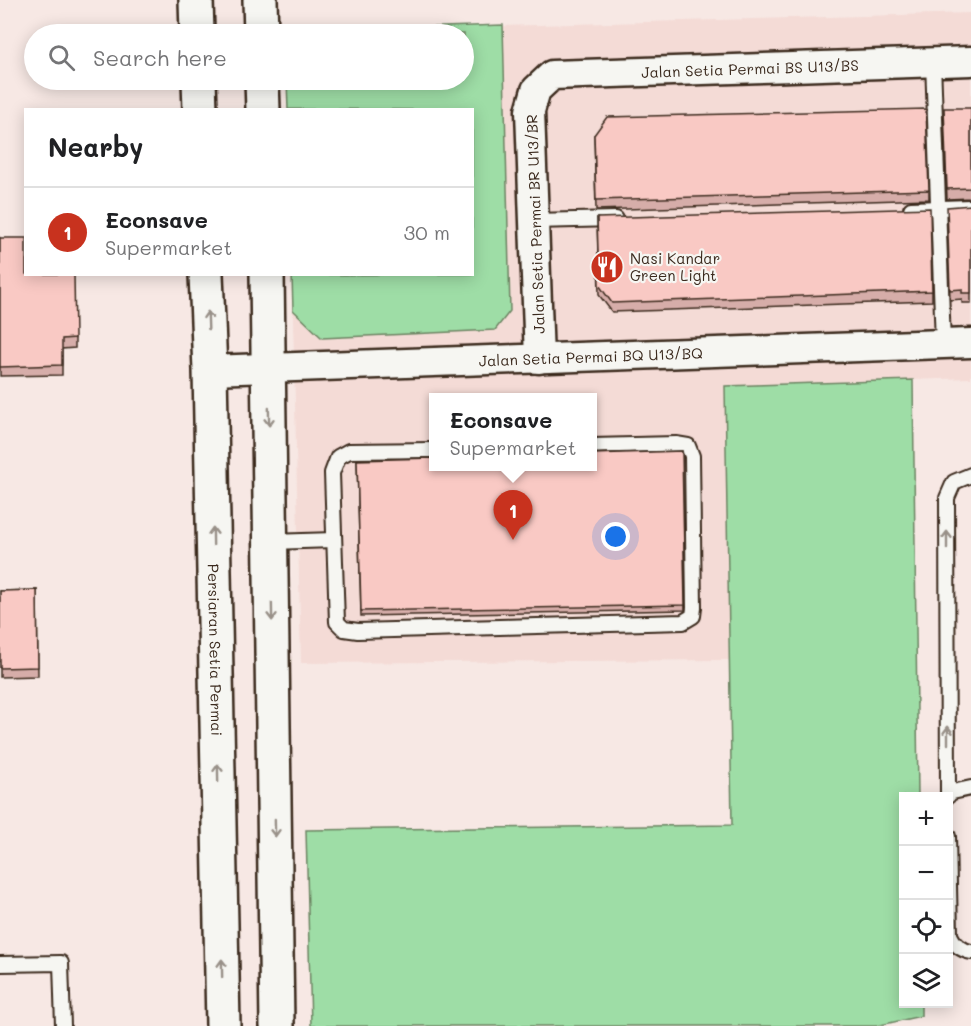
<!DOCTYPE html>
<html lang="en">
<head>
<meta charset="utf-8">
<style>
	body { margin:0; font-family:Mali,sans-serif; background:#f2f2f2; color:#202124 }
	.controls { position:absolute; right:18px; bottom:18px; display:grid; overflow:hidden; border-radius:0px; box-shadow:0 3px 15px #0003 }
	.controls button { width:54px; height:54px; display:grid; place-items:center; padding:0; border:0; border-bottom:2px solid #e0e0e0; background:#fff; color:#202124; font:30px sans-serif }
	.you { position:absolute; left:616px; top:537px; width:21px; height:21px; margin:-15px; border:4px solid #fff; border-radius:50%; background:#1a73e8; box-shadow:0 0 0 9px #1a73e833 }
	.badge { display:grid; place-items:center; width:39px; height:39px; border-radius:50%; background:#c8321e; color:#fff; font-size:20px; font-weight:700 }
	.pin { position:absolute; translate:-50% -50px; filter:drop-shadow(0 2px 3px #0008) }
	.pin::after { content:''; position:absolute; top:32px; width:21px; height:18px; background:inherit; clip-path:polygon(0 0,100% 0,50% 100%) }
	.popup { position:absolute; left:429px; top:393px; width:168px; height:78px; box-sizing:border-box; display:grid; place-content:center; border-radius:0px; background:#fff; filter:drop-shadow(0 2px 4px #0005); font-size:20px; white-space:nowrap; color:#757577 }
	.popup b { font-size:22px; color:#202124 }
	.popup::after { content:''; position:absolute; left:50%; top:100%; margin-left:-12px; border:12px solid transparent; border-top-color:#fff }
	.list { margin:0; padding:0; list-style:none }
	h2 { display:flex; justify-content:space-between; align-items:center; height:78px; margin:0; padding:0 24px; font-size:26px }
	h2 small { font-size:20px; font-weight:400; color:#757577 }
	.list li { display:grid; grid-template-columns:39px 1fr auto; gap:18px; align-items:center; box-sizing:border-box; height:90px; padding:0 24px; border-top:2px solid #e0e0e0 }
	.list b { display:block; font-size:22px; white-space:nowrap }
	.list p { margin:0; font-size:20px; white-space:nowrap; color:#757577 }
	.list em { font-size:20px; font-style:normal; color:#757577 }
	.icon { flex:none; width:33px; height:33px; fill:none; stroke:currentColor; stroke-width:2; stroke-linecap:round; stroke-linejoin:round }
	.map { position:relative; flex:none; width:971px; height:1026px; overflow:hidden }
	.search { position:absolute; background:#fff; box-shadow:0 3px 15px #0003; left:24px; top:24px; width:450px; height:66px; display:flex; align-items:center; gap:15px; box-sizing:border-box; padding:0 21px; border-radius:33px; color:#757577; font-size:22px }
	.panel { position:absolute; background:#fff; box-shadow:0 3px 15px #0003; left:24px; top:108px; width:450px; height:168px; border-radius:0px }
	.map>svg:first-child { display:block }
	.built { fill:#f4dbd6; fill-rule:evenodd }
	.grass { fill:#9edda6; stroke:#6c8462; stroke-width:1.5 }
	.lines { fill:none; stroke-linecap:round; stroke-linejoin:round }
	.service-casing { stroke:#3b2a1e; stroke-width:18 }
	.minor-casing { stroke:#3b2a1e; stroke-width:33 }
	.tertiary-casing { stroke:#3b2a1e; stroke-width:38 }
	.service { stroke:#f6f6f2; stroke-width:14 }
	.minor { stroke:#f6f6f2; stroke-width:28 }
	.tertiary { stroke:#f6f6f2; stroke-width:33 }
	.wall { fill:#d6ada9; stroke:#3b2a1e; stroke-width:1.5 }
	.building { fill:#f9c9c4; stroke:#3b2a1e; stroke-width:1.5 }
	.oneway { stroke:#989088 }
	.labels { text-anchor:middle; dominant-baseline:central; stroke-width:4.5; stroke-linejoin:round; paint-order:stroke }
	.street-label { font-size:15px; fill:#3b2a1e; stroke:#f6f6f2 }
	.poi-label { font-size:15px; fill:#3b2a1e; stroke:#f6f6f2; text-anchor:start }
</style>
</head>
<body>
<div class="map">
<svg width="971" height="1026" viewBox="0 0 971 1026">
	<rect width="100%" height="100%" fill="#f7e8e4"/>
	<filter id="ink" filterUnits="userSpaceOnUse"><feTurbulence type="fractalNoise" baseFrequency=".0167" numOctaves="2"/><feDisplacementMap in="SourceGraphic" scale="12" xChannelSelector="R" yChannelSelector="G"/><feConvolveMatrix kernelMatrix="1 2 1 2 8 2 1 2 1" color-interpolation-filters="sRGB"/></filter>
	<g filter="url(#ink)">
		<path class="built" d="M971,13v365l-246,8 4,274 -428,3 -9,-388 180,-1v-164l-184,-1 -1,-29h177v-46h-147l3,-3zM434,398h158v68h-158z"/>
		<g class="grass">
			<path d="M503,25l7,286 -15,19 -173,8 -29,-28 -1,-35 180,-1v-164l-184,-1 -1,-29h177v-46h-147l3,-3z"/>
			<path d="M913,380l5,416h-14v208h17v12l-45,10h-565l-5,-196 426,-5 -7,-439z"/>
		</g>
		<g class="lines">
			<defs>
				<g id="service">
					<path d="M933,62l10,282"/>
					<path d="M911,209l60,-2"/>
					<path d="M534,221l82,-2"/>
					<path d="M434,450l-85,1 -11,6 -6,16 5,149 7,7 14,2 325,-9 10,-6 1,-8 -2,-152 -4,-10 -12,-2 -84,2"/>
					<path d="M271,542l63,-2"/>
					<path d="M948,793l23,-5"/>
					<path d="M948,796l-1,-298 7,-16 17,-7"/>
					<path d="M948,836l2,99c4,9 11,15 21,17"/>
					<path d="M0,964l61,-1 2,63"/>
				</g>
				<g id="minor">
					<path id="s1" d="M539,359l-9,-248 6,-21 16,-15 419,-14"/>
					<path id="s2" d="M210,370l761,-27"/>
				</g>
				<g id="tertiary">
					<path d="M196,0l1,34"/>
					<path d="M260,0l1,34"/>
					<path d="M199,80l1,30"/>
					<path d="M262,80l1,30"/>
					<path id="s3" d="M206,274l4,96 13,656"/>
					<path d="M267,274l10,752"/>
				</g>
			</defs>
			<use href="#service" class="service-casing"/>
			<use href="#minor" class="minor-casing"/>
			<use href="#tertiary" class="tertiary-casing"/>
			<use href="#service" class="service"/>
			<use href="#minor" class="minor"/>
			<use href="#tertiary" class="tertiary"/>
		</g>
		<g class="wall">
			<path d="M971,108v90l-24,1 -3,-81z"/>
			<path d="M594,135l335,55v9l-333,11z"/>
			<path d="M971,205v98h-9v-4l-12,1 -3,-83z"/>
			<path d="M597,218l335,73v10l-320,11 -13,-17z"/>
			<path d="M0,238l75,100v10l-13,1v26l-62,1z"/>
			<path d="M682,451l3,159 -324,6 -4,-156z"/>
			<path d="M37,590l1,86 -38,1v-86z"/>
		</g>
		<g class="building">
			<path d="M944,108h27v80l-24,1z"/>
			<path d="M926,109l3,81 -333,10 -2,-65 13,-18z"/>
			<path d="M971,205v88h-9v-4l-12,1 -3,-83z"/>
			<path d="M930,208l2,83 -320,12 -13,-18 -2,-67z"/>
			<path d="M0,238h26v36h48l1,64 -13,1v26l-62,2z"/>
			<path d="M682,451l3,154 -324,6 -4,-151 77,-2v8h158v-12z"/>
			<path d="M37,590l1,77 -38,1v-77z"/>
		</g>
		<defs><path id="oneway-shaft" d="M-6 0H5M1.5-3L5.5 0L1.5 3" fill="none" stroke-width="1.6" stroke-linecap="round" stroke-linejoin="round" transform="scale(1.5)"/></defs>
		<g class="oneway">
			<use href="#oneway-shaft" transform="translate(208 320) rotate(-92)"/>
			<use href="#oneway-shaft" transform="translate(269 417) rotate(89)"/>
			<use href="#oneway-shaft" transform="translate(213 536) rotate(-91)"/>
			<use href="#oneway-shaft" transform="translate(947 540) rotate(-90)"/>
			<use href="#oneway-shaft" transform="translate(272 612) rotate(89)"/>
			<use href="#oneway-shaft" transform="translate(948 735) rotate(-90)"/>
			<use href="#oneway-shaft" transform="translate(218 773) rotate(-91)"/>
			<use href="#oneway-shaft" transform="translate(275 828) rotate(89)"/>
			<use href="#oneway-shaft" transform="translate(222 968) rotate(-91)"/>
		</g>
	</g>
	<defs>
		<symbol id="restaurant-disc" viewBox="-11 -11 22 22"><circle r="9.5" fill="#c8321e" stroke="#f6f6f2"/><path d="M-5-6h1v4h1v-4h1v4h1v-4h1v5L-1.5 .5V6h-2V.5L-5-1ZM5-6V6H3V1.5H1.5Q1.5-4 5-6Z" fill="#fff"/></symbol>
	</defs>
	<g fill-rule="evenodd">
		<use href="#restaurant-disc" x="588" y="248" width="38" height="38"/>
	</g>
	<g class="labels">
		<g class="street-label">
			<text stroke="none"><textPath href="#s1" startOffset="490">Jalan Setia Permai BS U13/BS</textPath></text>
			<text transform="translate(535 224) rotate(-92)">Jalan Setia Permai BR U13/BR</text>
			<text stroke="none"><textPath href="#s2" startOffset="381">Jalan Setia Permai BQ U13/BQ</textPath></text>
			<text stroke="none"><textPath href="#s3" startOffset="376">Persiaran Setia Permai</textPath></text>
		</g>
		<g class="poi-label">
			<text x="630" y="258">Nasi Kandar<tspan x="630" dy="17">Green Light</tspan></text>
		</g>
	</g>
</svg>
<div class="controls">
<button>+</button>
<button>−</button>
<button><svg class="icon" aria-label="locate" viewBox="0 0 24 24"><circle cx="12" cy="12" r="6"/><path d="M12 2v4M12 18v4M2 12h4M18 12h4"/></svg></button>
<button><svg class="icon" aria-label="layers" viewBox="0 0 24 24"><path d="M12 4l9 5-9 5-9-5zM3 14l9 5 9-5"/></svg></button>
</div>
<div class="you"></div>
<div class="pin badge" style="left:513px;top:540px">1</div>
<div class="popup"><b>Econsave</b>Supermarket</div>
<div class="search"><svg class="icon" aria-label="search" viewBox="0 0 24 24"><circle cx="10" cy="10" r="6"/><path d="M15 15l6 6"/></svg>Search here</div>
<section class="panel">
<h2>Nearby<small></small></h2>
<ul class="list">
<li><span class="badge">1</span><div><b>Econsave</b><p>Supermarket</p></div><em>30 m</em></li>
</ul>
</section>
</div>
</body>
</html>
